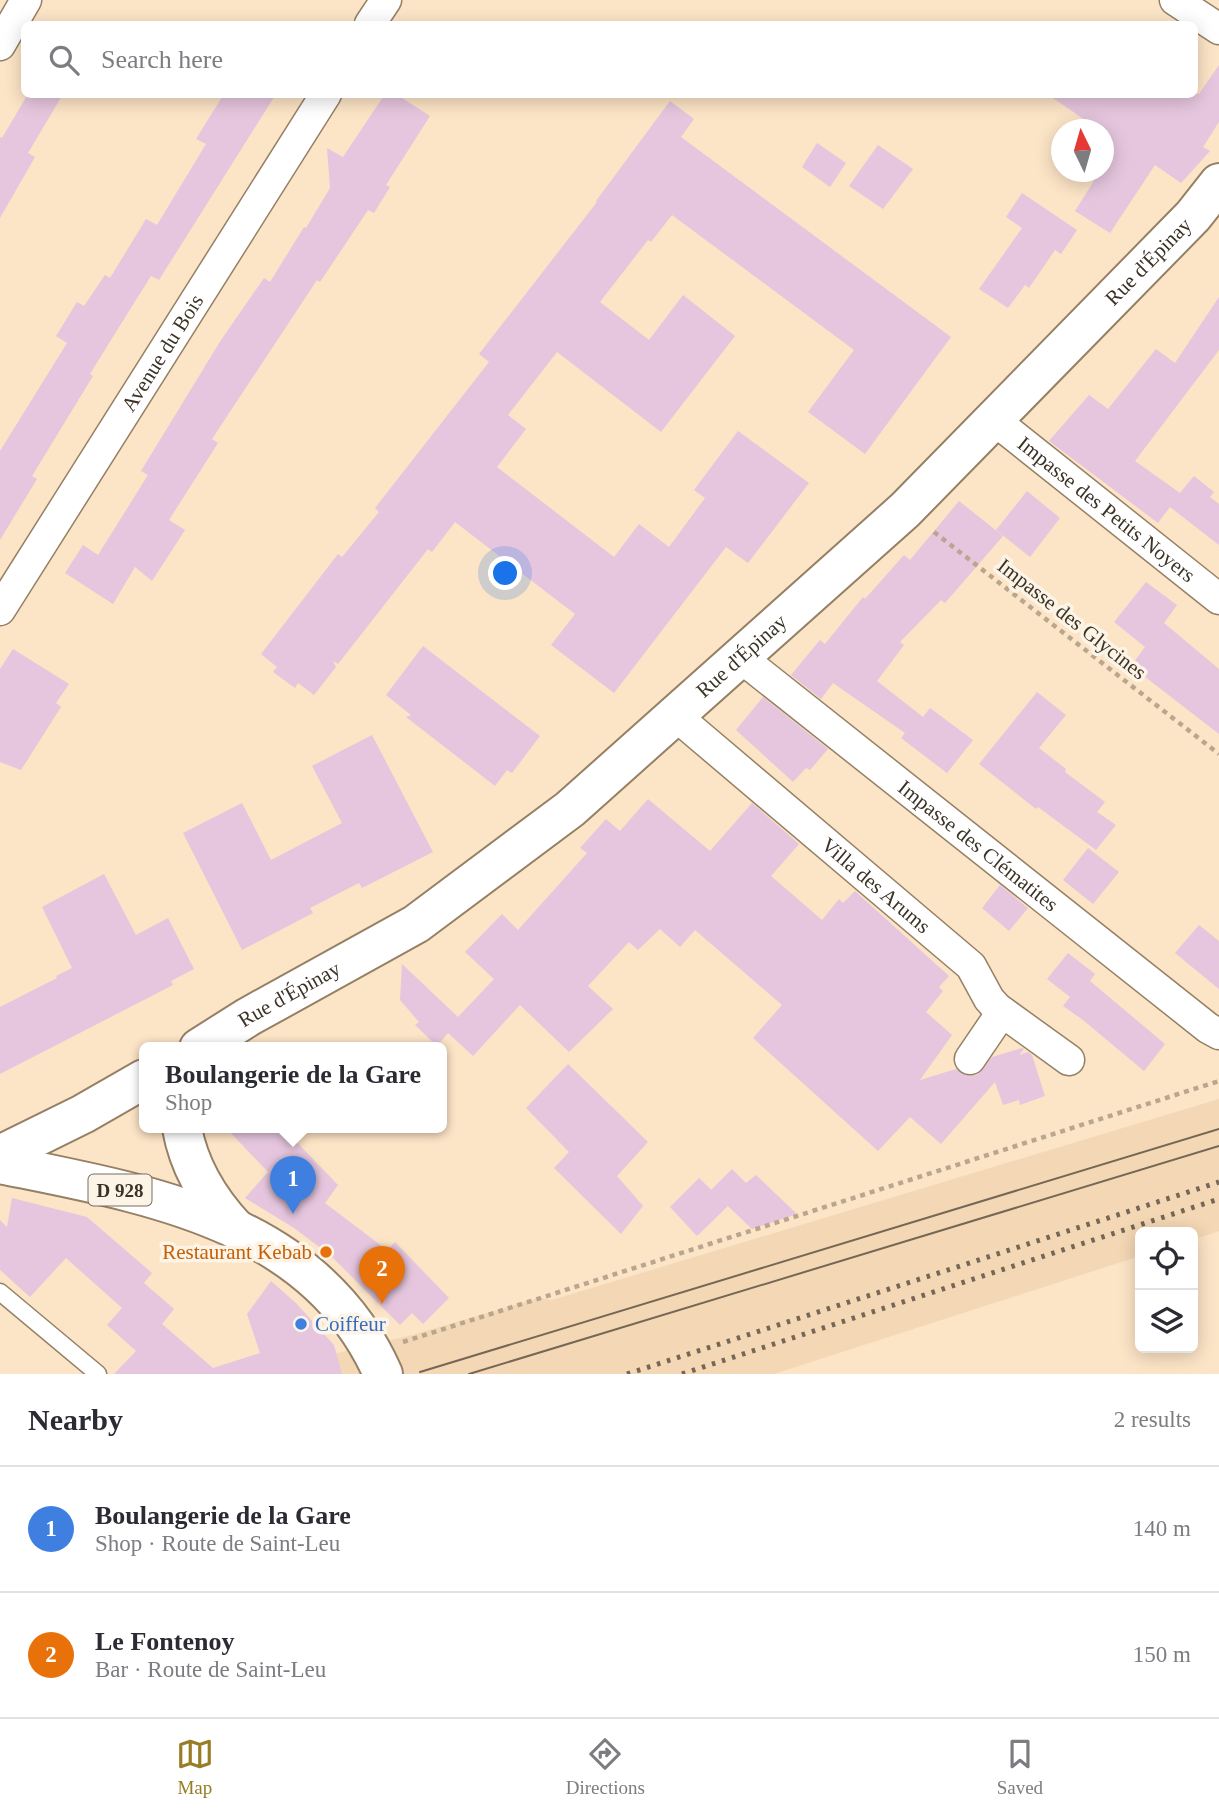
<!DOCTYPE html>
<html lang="en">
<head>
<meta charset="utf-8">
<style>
	body { margin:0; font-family:Georgia,serif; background:#f7f7f7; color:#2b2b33 }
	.controls { position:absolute; right:21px; bottom:21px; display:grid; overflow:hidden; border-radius:10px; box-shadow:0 4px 18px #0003 }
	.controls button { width:63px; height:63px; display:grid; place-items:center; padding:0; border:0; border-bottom:2px solid #e1e1e2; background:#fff; color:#2b2b33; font:35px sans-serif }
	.compass { position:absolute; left:1051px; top:119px; width:63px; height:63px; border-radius:50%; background:#fff; box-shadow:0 4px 18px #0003; rotate:355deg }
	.you { position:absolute; left:506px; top:574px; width:24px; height:24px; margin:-18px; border:5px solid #fff; border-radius:50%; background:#1a73e8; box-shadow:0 0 0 10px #1a73e833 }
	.badge { display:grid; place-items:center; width:46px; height:46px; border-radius:50%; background:#977d25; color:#fff; font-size:23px; font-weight:700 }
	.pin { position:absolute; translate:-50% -58px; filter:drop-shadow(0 2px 4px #0008) }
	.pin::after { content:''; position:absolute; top:37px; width:24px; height:21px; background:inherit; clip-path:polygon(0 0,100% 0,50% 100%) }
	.popup { position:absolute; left:139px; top:1042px; width:308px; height:91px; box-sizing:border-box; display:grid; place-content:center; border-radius:10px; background:#fff; filter:drop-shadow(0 2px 5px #0005); font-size:23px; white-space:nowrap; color:#7c7c81 }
	.popup b { font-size:26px; color:#2b2b33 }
	.popup::after { content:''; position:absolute; left:50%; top:100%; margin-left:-14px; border:14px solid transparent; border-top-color:#fff }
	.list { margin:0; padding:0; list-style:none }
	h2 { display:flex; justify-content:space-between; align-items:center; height:91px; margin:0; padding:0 28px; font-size:30px }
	h2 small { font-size:23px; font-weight:400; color:#7c7c81 }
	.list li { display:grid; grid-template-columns:46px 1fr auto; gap:21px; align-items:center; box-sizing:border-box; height:126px; padding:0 28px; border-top:2px solid #e1e1e2 }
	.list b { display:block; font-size:26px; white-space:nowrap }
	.list p { margin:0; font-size:23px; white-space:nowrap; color:#7c7c81 }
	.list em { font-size:23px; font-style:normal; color:#7c7c81 }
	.icon { flex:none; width:38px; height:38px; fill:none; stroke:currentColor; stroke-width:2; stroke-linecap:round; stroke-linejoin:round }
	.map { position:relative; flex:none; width:1219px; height:1374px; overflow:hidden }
	.search { position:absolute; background:#fff; box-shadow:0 4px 18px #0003; left:21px; right:21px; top:21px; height:77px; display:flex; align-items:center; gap:18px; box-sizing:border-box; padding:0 24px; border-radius:10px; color:#7c7c81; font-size:26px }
	.sheet { height:343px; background:#fff }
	nav { display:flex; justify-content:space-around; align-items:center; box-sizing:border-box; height:98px; border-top:2px solid #e1e1e2; background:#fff; font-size:19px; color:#7c7c81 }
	nav a { display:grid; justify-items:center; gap:4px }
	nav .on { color:#977d25 }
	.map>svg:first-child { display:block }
	.built { fill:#f4d7b4 }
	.building { fill:#e5c6de }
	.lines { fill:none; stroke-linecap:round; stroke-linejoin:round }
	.lane-casing { stroke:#958065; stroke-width:19 }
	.street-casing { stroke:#958065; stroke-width:33 }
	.secondary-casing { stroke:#958065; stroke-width:42 }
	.primary-casing { stroke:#958065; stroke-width:42 }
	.path { stroke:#b9a68e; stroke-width:4.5; stroke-dasharray:5 5; stroke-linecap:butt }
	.lane { stroke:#fff; stroke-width:16 }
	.street { stroke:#fff; stroke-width:30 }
	.secondary { stroke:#fff; stroke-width:38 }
	.primary { stroke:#fff; stroke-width:38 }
	.tram { stroke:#756756; stroke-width:2 }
	.rail { stroke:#756756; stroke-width:5; stroke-dasharray:3.5 7; stroke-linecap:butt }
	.food-dot { fill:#e8710a; stroke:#fdf4e8; stroke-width:2.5 }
	.shop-dot { fill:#3f7fe0; stroke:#fdf4e8; stroke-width:2.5 }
	.labels { text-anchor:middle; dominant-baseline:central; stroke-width:7; stroke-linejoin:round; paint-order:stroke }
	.shield { fill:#fdf4e8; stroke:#766d61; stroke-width:2 }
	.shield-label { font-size:19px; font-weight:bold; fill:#3c3327 }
	.street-label { font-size:21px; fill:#3c3327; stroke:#fdf4e8 }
	.food-label { font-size:21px; fill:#c56008; stroke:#fdf4e8; text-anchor:end }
	.shop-label { font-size:21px; fill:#366cbe; stroke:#fdf4e8; text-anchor:start }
</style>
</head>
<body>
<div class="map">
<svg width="1219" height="1374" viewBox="0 0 1219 1374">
	<rect width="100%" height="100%" fill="#fce4c6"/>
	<path class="built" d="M1219,1099v132l-26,9v-8h-53v24l-366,118h-500l60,-20 78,-19 127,-37 13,2z"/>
	<g class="building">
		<path d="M1219,65v57l-16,25 7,4 -29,32 -26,-18 -45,68 -35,-22 22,-35 -6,-4h12v-42h-20l5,-8 -41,-28h152z"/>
		<path d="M28,94h35l-35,59 7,4 -35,61v-81l2,1z"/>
		<path d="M224,94h52l-117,186 -8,-4 -32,51 -29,47 3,2 -61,100 5,3 -37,61v-89l67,-108 -11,-7 21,-34 7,4 21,-31 5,3 36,-59 11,6 49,-81 -10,-5z"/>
		<path d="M385,94h11l34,22 -44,69 4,2 -16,26 -6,-3 -48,72 -3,-2 -105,159 6,4 -49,77 16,10 -33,51 -17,-14 -22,37 -48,-31 18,-28 15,10 50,-80 -7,-4 80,-131 43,-62 6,4 34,-55 2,1 24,-40 -3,-40 16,9z"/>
		<path d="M670,101l24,18 -13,18 270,200 -86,117 -57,-42 46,-62 -182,-135 -21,27 -3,-2 -48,62 49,38 34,-45 52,41 -74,96 -104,-80 -49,63 18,14 -29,38 117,90 25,-33 30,23 36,-49 -11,-8 44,-59 71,52 -61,80 -22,-16 -112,146 -63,-48 24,-31 -120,-92 -23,30 -4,-3 -90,115 -5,-3 3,6 -22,28 -16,-12 -3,5 -22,-16 4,-5 -16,-13 77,-100 4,3 37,-45 -4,-4 114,-146 -10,-8 118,-152 -1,-1z"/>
		<path d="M817,143l29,20 -16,24 -28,-20z"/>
		<path d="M878,145l35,24 -30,40 -34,-23z"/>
		<path d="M1022,193l55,37 -16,24 -6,-4 -26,38 -4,-3 -17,23 -29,-19 43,-61 -16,-11z"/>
		<path d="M1219,297v53l-84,111 45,32 14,-17 20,16 -4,5 9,7v41l-49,-38 -12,16 -109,-82 40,-46 19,14 48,-60 19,14z"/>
		<path d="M1027,491l33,27 -30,39 -34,-27z"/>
		<path d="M959,501l44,35 -58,67 -4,-3 -41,42 4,3 -27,36 46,36 7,-9 43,32 -26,33 -46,-35 4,-5 -72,-50 -12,16 -30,-24 29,-35 5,4 38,-47 2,2 39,-44 6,5z"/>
		<path d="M1146,582l31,23 -13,18 55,46v65l-88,-68 14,-19 -31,-25z"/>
		<path d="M423,646l117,90 -28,37 -5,-3 -12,16 -89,-69 5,-2 -25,-20z"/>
		<path d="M13,649l56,35 -13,19 5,4 -40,63 -21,-8v-93z"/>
		<path d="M1037,692l29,23 -27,33 27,21 -1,3 40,30 -8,10 19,13 -20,25 -58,-43 -2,2 -57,-45z"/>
		<path d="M763,697l65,52 -18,21 -4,-2 -13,14 -57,-52z"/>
		<path d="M372,735l61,117 -71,36 -3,-5 -49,25 3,5 -71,37 -59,-117 59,-30 29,57 71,-37 -30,-57z"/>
		<path d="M648,799l62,52 42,-48 47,41 -28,32 51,44 17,-21 4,4 12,-12 94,85 -10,11 4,4 -17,21 26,23 -32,45 36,-11 12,7 9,-1 15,-18 30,-9 2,1 -5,6 9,-3 4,3 13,41 -25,9 -1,-5 -16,5 -8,-23 -54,62 -31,-27 -32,34 -125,-113 29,-33 -87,-75 -15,17 -20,-18 -22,21 -9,-8 -41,44 25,23 -44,43 -49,-47 -47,51 -25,-23 -11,13 -22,-21 4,-3 -19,-22 2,-36 56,53 36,-38 -29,-27 37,-38 16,16 69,-77 -7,-5 26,-29 14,12z"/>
		<path d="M1088,848l31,24 -26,32 -30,-24z"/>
		<path d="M104,874l32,61 32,-17 26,51 -23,12 2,4 -173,89v-67l57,-29 -1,-2 16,-8 -30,-61z"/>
		<path d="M1000,885l28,23 -19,23 -27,-23z"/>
		<path d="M1199,925l20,16v48l-44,-36z"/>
		<path d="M1068,953l27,21 -5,7 75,63 -21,27 -61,-51 -20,-14 7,-9 -23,-18z"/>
		<path d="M568,1064l80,78 -31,34 26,30 -22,28 -67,-66 15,-16 -43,-44z"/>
		<path d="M226,1128h57l55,57 -13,18 62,47 8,-8 54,56 -26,26 -11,-11 -12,12 -70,-70 -36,-27 -49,-30 23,-26z"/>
		<path d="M732,1169l14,14 10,-8 41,39 -45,15 -41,-39z"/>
		<path d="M699,1178l29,28 -31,30 -27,-29z"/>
		<path d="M12,1198l75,19 65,56 -8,10 30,26 -12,15 51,44 47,-15 -13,-39 24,-33 25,22 38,42 8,29h-228l22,-23 -29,-26 15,-17 -56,-50 -36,39 -30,-27v-50l7,7z"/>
	</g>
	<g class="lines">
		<defs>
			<path id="lane" d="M0,1292l98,82"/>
			<g id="street">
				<path d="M1175,0l44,29"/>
				<path d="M370,24l16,-24"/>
				<path d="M0,45l26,-45"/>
				<path id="s1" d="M993,419l226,180"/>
				<path id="s2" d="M0,610l326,-516"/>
				<path id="s3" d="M740,657l468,371 11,6"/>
				<path id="s4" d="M676,716l295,250 18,33 8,9 72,52"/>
				<path d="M970,1059l32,-47"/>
			</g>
			<g id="secondary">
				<path id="s5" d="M199,1048l49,-31 168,-93 154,-115 335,-299 288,-294 26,-33"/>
				<path d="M182,1128c7,40 27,72 54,101"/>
				<path d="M0,1155l83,-41 61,-35"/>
			</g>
			<path id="primary" d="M0,1164c147,30 315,56 383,210"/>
		</defs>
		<use href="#lane" class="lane-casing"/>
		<use href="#street" class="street-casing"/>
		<use href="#secondary" class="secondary-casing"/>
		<use href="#primary" class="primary-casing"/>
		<g class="path">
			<path d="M934,532l285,222"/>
			<path d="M403,1342l816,-261"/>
		</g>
		<use href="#lane" class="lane"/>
		<use href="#street" class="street"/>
		<use href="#secondary" class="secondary"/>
		<use href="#primary" class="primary"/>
		<g class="tram">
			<path d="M420,1372l799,-243"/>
			<path d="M469,1374l750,-228"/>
		</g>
		<g class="rail">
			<path d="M627,1374l592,-192"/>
			<path d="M682,1374l537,-175"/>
		</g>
	</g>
	<circle class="food-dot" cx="326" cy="1252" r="7"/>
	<circle class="shop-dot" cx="301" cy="1324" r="7"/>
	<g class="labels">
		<rect class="shield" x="88.5" y="1174.5" width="63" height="31" rx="5"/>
		<g class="shield-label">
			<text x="120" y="1190">D 928</text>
		</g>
		<g class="street-label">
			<text stroke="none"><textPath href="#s5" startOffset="1239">Rue d'Épinay</textPath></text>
			<text stroke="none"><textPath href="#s2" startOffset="304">Avenue du Bois</textPath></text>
			<text stroke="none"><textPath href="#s1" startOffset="145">Impasse des Petits Noyers</textPath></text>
			<text transform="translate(1072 619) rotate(38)">Impasse des Glycines</text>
			<text stroke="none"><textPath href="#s5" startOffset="672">Rue d'Épinay</textPath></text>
			<text stroke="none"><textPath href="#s3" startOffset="304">Impasse des Clématites</textPath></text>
			<text stroke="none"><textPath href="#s4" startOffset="262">Villa des Arums</textPath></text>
			<text stroke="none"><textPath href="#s5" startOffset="105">Rue d'Épinay</textPath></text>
		</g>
		<g class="food-label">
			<text x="312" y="1252">Restaurant Kebab</text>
		</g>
		<g class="shop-label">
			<text x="315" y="1324">Coiffeur</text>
		</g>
	</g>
</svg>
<div class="controls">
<button><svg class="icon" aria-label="locate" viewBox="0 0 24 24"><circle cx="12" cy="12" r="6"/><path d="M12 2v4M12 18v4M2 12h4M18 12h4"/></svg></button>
<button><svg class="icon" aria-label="layers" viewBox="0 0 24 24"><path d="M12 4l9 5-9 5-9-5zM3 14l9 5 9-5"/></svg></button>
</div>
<svg class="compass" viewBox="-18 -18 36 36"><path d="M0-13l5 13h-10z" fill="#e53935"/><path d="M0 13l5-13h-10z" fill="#7c7c81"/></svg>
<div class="you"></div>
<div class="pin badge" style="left:293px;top:1214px;background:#3f7fe0">1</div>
<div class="popup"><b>Boulangerie de la Gare</b>Shop</div>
<div class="pin badge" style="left:382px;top:1304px;background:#e8710a">2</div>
<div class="search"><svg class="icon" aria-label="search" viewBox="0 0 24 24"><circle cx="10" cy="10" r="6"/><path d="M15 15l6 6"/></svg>Search here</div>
</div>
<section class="sheet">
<h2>Nearby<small>2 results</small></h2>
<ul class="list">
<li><span class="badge" style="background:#3f7fe0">1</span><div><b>Boulangerie de la Gare</b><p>Shop · Route de Saint-Leu</p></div><em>140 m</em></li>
<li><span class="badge" style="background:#e8710a">2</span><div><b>Le Fontenoy</b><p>Bar · Route de Saint-Leu</p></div><em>150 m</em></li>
</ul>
</section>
<nav>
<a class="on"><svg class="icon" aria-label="map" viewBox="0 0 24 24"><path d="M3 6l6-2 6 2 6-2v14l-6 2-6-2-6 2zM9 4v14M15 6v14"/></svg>Map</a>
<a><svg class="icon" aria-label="directions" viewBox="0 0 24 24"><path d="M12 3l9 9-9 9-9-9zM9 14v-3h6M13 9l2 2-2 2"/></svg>Directions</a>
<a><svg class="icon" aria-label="saved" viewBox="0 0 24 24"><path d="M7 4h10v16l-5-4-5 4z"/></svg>Saved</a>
</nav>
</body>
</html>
